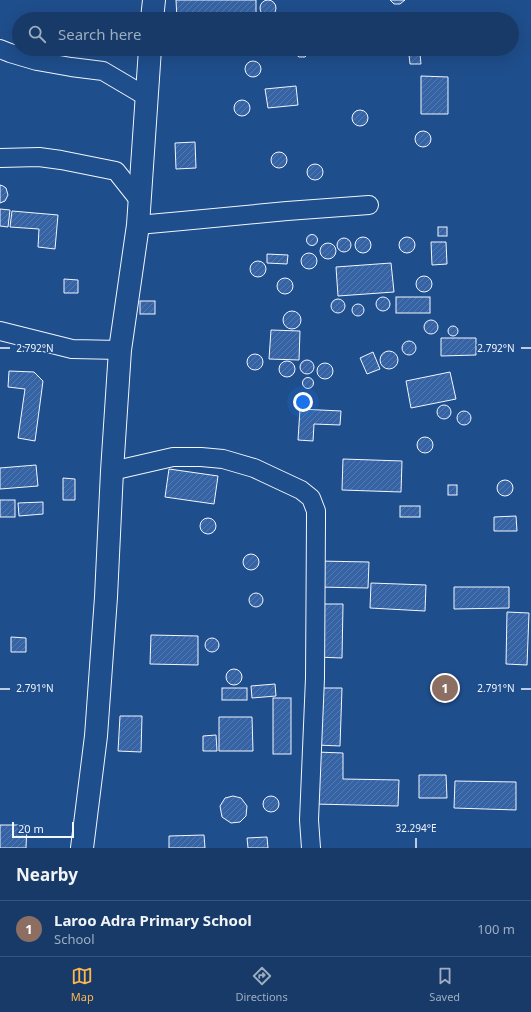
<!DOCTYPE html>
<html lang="en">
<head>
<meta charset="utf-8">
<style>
	body { margin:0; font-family:"Noto Sans",sans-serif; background:#244571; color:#f1f3f6 }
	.scale { position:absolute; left:12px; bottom:10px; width:62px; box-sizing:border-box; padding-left:4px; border:2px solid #f2f6ff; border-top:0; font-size:11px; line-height:14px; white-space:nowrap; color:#f2f6ff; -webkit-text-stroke:3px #1f4e8c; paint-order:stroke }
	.you { position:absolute; left:303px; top:402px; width:14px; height:14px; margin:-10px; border:3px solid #fff; border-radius:50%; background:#1a73e8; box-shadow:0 0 0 6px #1a73e833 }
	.badge { display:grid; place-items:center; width:26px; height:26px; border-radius:50%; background:#ffb74d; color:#fff; font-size:13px; font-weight:700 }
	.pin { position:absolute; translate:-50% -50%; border:2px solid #fff; box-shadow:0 1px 4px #0006 }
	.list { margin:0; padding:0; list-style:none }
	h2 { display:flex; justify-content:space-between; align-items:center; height:52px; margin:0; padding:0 16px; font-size:17px }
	h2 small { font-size:13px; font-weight:400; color:#9eadc0 }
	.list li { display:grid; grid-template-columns:26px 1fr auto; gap:12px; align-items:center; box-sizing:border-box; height:56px; padding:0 16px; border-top:1px solid #36547d }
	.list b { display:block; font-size:15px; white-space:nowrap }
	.list p { margin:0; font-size:13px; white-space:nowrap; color:#9eadc0 }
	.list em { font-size:13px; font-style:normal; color:#9eadc0 }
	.icon { flex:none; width:22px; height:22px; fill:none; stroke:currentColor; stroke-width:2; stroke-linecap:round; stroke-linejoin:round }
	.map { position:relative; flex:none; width:531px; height:848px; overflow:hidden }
	.search { position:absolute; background:#173a69; box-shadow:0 4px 16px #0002; left:12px; right:12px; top:12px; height:44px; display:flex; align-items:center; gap:10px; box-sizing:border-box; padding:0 14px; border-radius:22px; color:#9eadc0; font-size:15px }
	.sheet { height:108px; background:#173a69 }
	nav { display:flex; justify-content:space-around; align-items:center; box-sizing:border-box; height:56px; border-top:1px solid #36547d; background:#173a69; font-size:11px; color:#9eadc0 }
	nav a { display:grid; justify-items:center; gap:2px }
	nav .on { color:#ffb74d }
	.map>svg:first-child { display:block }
	.building { fill:url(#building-hatch); stroke:#f2f6ff }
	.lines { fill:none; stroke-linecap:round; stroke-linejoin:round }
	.minor-casing { stroke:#f2f6ff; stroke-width:20 }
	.tertiary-casing { stroke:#f2f6ff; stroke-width:24 }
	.minor { stroke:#1f4e8c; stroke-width:18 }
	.tertiary { stroke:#1f4e8c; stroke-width:22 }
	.ticks { fill:none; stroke:#f2f6ff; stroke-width:1.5 }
	.ticks-label { font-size:10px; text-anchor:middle; fill:#f2f6ff; stroke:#1f4e8c; stroke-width:3; stroke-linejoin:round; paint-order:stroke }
</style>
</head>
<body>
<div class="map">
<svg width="531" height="848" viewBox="0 0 531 848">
	<defs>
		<pattern id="building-hatch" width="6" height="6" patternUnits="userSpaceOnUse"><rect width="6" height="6" fill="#3563a3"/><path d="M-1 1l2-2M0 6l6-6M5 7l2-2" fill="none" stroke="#537ab1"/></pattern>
	</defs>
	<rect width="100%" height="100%" fill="#1f4e8c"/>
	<g class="building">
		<circle cx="268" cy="8" r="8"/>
		<path d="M176,0h80v19h-79z"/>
		<path d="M390,0h15l-5,4h-6z"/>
		<path d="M293,49h17l-1,4 -4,4h-6l-6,-5z"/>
		<path d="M420,54l1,10h-11l-1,-9z"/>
		<circle cx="253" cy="69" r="8"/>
		<path d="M421,76l27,1v37h-27z"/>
		<path d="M296,86l2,19 -30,3 -3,-19z"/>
		<circle cx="242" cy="108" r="8"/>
		<circle cx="360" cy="118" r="8"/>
		<circle cx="423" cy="139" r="8"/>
		<path d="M195,142l1,26 -20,1 -1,-26z"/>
		<circle cx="279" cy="160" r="8"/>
		<circle cx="315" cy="172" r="8"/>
		<path d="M0,185l3,1 3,2 2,7 -3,6 -5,2z"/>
		<path d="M0,209l10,1 -2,17 -8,-1z"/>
		<path d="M12,211l46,4 -3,34 -17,-2 1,-18 -29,-2z"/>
		<rect x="438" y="227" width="9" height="9"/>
		<circle cx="312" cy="240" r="5.5"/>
		<circle cx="407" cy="245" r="8"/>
		<circle cx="363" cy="245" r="8"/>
		<circle cx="344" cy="245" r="7"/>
		<path d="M431,242h15l1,22 -15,1z"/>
		<circle cx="328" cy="251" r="8"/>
		<circle cx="309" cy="261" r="8"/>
		<path d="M267,254l21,1 -1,9 -20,-1z"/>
		<circle cx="258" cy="269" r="8"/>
		<path d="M391,263l3,29 -56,4 -2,-29z"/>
		<circle cx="424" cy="284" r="8"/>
		<circle cx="285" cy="286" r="8"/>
		<path d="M64,279l14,1v13h-14z"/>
		<rect x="396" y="297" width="34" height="16"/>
		<circle cx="383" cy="304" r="7"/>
		<circle cx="338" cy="306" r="7"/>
		<rect x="140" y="301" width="15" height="13"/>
		<circle cx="358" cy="310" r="6"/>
		<circle cx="292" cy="320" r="9"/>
		<circle cx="431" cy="327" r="7"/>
		<circle cx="453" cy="331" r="5"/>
		<path d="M271,330l29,1 -1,29 -30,-1z"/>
		<path d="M441,338h35v17l-35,1z"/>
		<circle cx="409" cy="348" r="7"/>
		<circle cx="389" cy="360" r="9"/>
		<path d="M373,352l7,17 -13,5 -7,-16z"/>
		<circle cx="255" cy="362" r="8"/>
		<circle cx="307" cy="367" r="7"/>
		<circle cx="287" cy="369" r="8"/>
		<circle cx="325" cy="371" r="8"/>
		<path d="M9,371l25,1 9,9 -8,60 -17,-3 7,-49 -17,-2z"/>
		<path d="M450,372l6,27 -45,9 -5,-27z"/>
		<circle cx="308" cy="383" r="5.5"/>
		<circle cx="444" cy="412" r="7"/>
		<path d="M300,409l41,2 -1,14 -26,-1 -1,17 -15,-1z"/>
		<circle cx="464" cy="418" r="7"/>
		<circle cx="425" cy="445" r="8"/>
		<path d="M343,459l59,2 -1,31 -59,-2z"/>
		<path d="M36,465l2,21 -38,3v-21z"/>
		<path d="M169,469l49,7 -4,28 -49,-7z"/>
		<path d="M63,478l12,1v21h-12z"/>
		<circle cx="505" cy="488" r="8"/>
		<rect x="448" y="485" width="9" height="10"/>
		<rect x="0" y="500" width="15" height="17"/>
		<path d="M43,502v12l-24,2 -1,-13z"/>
		<rect x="400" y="506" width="20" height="11"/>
		<path d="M516,516l1,15h-23v-14z"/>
		<circle cx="208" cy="526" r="8"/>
		<circle cx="251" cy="562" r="8"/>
		<path d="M318,561l51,1 -1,26 -51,-1z"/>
		<path d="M371,583l55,2 -1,26 -55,-3z"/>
		<path d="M454,587h55v21l-55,1z"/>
		<circle cx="256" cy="600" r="7"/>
		<path d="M318,604h25l-1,54 -26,-1z"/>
		<path d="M507,612l22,1 -2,52 -21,-1z"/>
		<path d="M151,635l47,1v29l-48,-1z"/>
		<path d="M11,637l15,1v14h-15z"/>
		<circle cx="212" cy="645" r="7"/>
		<circle cx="234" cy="677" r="8"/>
		<path d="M275,684l1,12 -24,2 -1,-12z"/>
		<rect x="222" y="688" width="25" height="12"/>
		<path d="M319,688h23l-2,58 -23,-1z"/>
		<rect x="273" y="698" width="18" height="56"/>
		<path d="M120,716h22l-1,36 -23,-1z"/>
		<path d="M219,717h33l1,34h-34z"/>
		<path d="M216,735l1,16h-14v-15z"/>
		<path d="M316,752l27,1v26l56,1 -1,26 -84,-2z"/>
		<path d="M419,775h27l1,23h-28z"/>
		<path d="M455,781l61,1v28l-62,-2z"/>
		<circle cx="271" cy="804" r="8"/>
		<path d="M233,796l8,2 6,8 -1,10 -6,6 -9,1 -9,-6 -2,-11 5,-8z"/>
		<path d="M0,825h27l-1,23h-26z"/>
		<path d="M204,835l1,13h-36v-12z"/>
		<path d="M267,837l1,11h-20l-1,-10z"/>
	</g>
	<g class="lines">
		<defs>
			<g id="minor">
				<path d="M0,49l10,4 27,8 34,6 32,4 44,26"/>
				<path d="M0,158l39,-1 22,3 55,11 23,29"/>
				<path d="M138,225l44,-4 105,-10 82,-6"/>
				<path d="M0,331l72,18 48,1"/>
				<path d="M112,471l61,-14h28l22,2 31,9 47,22 10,8 5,13v9l-1,158 -6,142 2,28"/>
			</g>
			<g id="tertiary">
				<path d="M152,19l2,-19"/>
				<path d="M82,848l14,-112 10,-139 6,-126 8,-121 18,-125 12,-176"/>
			</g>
		</defs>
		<use href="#minor" class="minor-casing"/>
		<use href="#tertiary" class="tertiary-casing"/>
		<use href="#minor" class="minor"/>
		<use href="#tertiary" class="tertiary"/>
	</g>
	<path class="ticks" d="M0,348h10M521,348h10M0,689h10M521,689h10M416,838v10"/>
	<g class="ticks-label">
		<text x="35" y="352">2.792°N</text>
		<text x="496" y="352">2.792°N</text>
		<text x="35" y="692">2.791°N</text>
		<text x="496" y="692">2.791°N</text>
		<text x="416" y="832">32.294°E</text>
	</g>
</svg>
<div class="scale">20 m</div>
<div class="you"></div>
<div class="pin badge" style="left:445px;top:688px;background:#8d6e63">1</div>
<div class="search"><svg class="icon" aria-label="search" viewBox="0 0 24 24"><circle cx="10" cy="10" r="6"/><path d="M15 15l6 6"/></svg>Search here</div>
</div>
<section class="sheet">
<h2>Nearby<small></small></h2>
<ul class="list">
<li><span class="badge" style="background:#8d6e63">1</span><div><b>Laroo Adra Primary School</b><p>School</p></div><em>100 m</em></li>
</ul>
</section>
<nav>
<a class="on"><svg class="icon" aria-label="map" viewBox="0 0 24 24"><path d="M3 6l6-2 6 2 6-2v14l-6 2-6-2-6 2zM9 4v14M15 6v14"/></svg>Map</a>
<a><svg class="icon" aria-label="directions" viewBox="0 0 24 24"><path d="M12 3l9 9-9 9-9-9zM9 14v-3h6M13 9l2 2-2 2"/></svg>Directions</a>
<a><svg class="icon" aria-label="saved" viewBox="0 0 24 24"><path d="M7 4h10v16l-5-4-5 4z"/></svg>Saved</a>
</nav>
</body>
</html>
